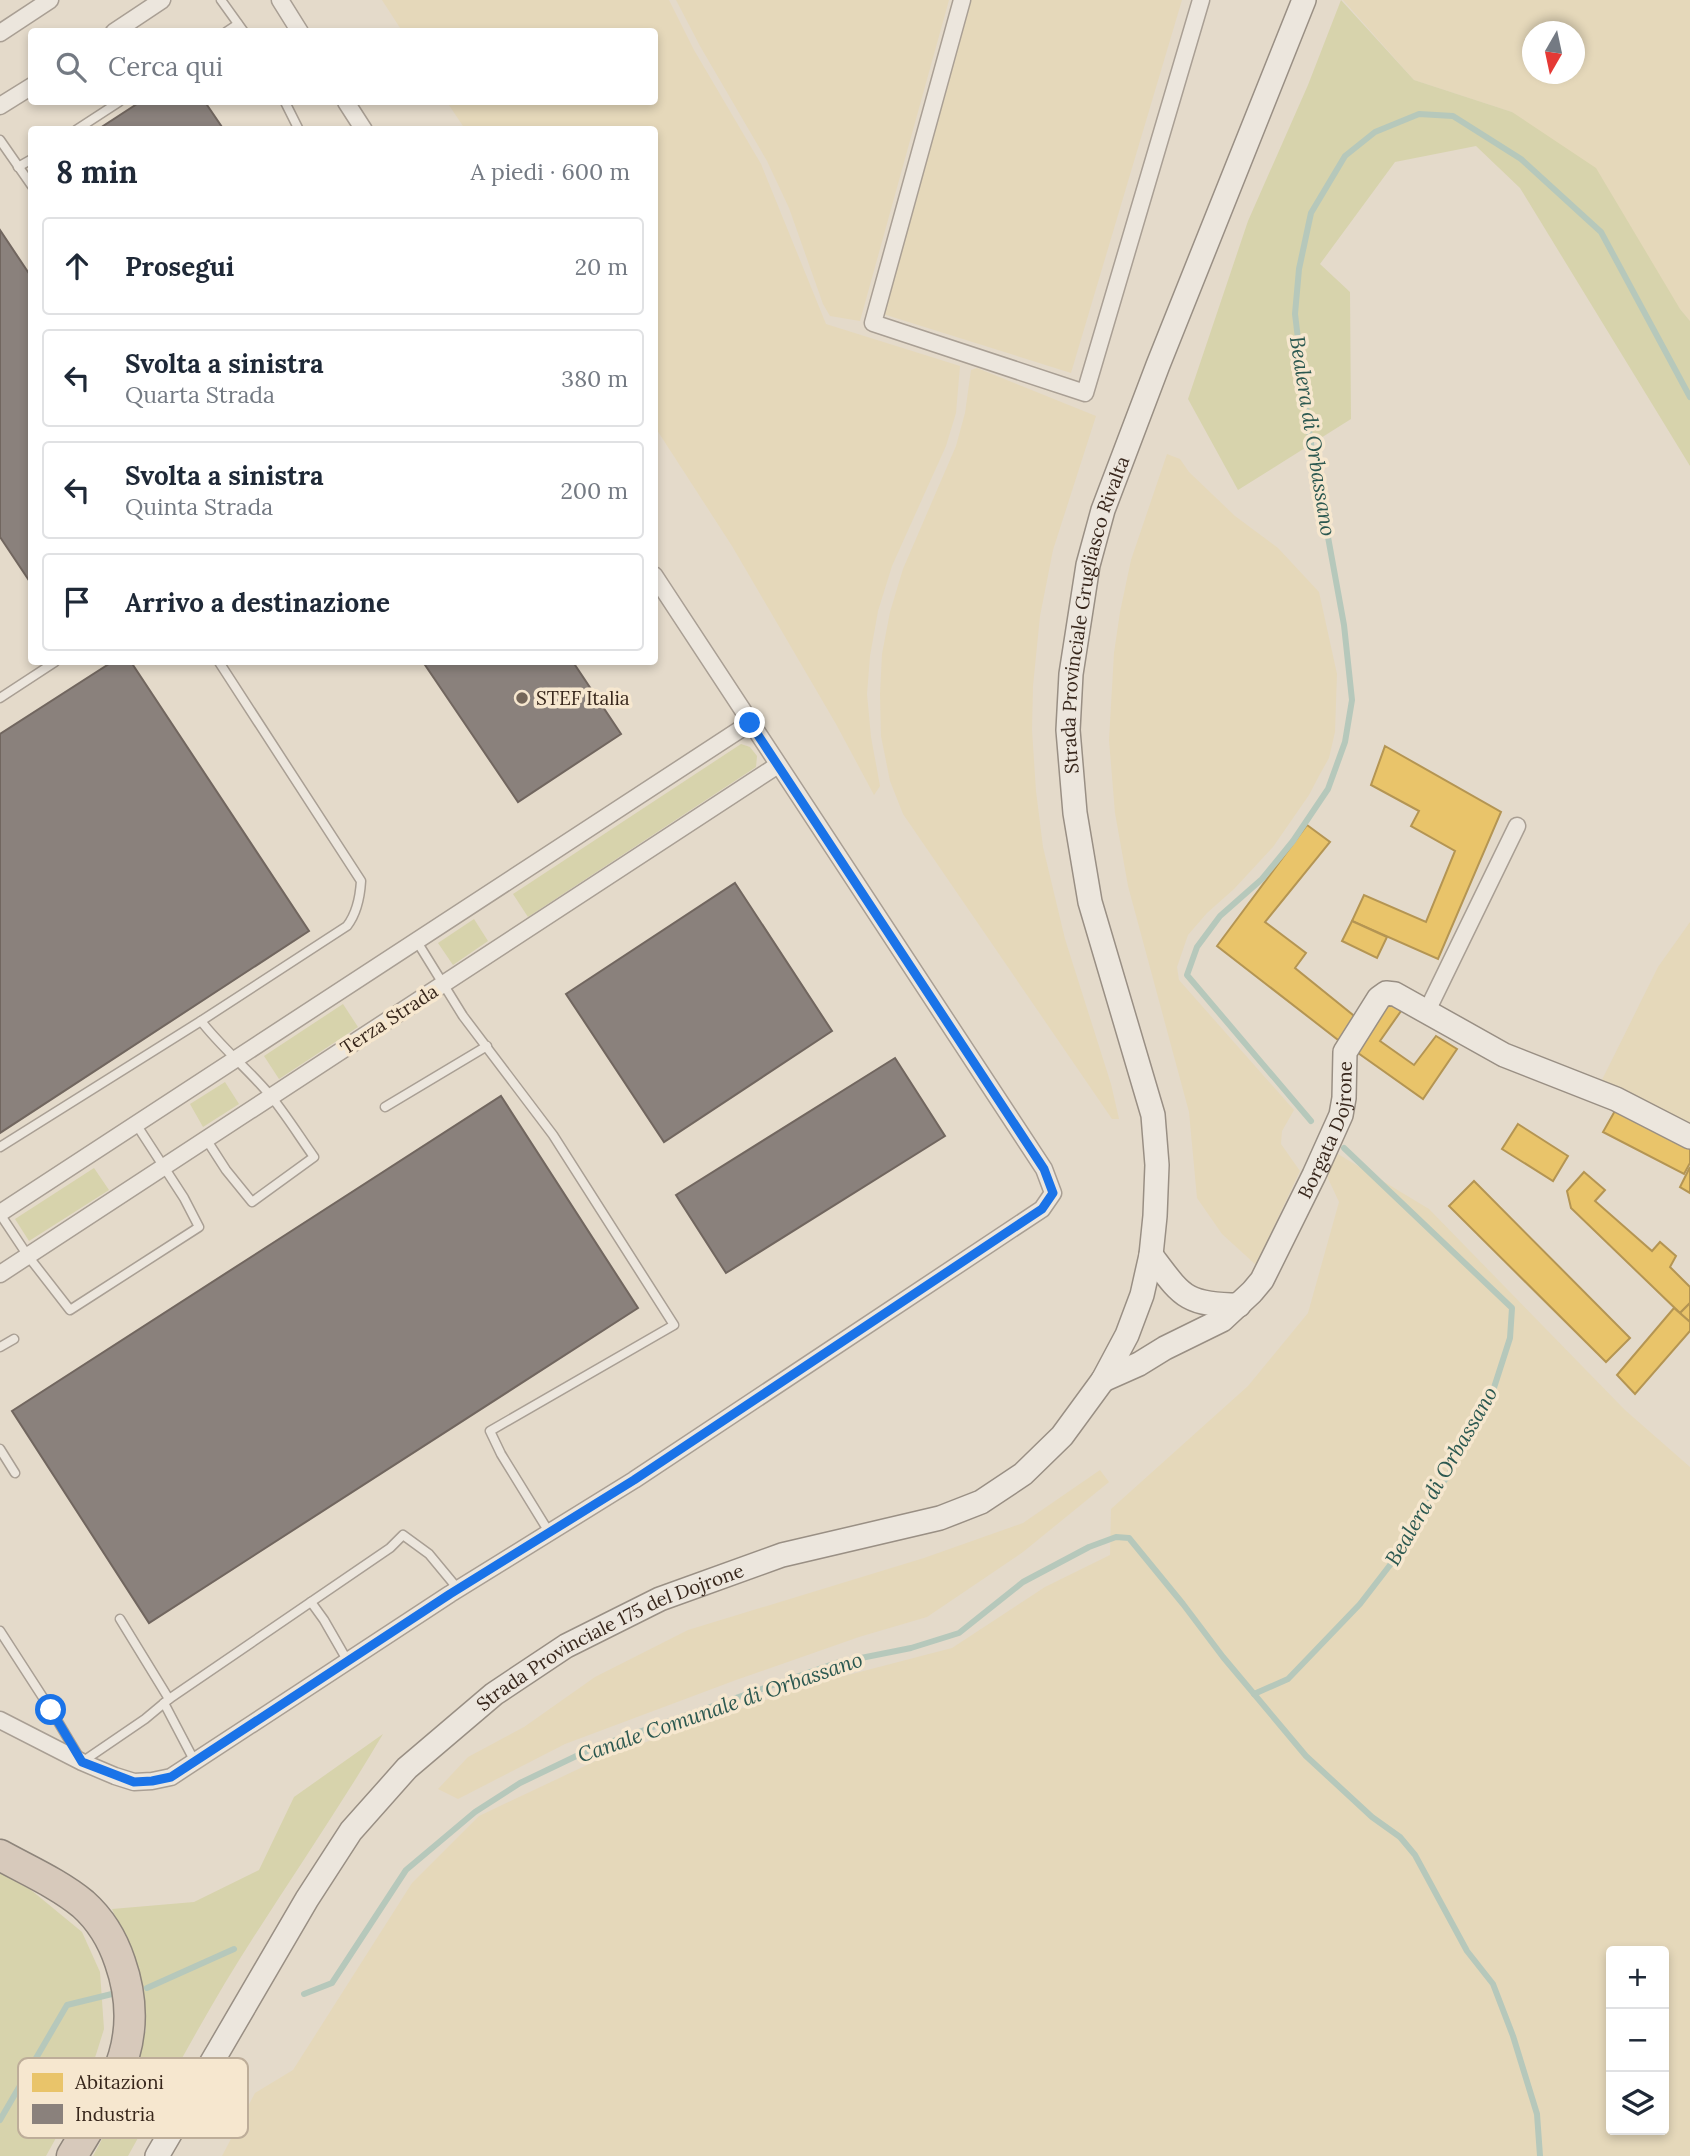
<!DOCTYPE html>
<html lang="it">
<head>
<meta charset="utf-8">
<style>
	body { margin:0; font-family:Lora,serif; background:#f6f6f7; color:#1f2937 }
	.controls { position:absolute; right:21px; bottom:21px; display:grid; overflow:hidden; border-radius:7px; box-shadow:0 4px 10px #0003 }
	.controls button { width:63px; height:63px; display:grid; place-items:center; padding:0; border:0; border-bottom:2px solid #e0e1e3; background:#fff; color:#1f2937; font:35px sans-serif }
	.compass { position:absolute; left:1522px; top:21px; width:63px; height:63px; border-radius:50%; background:#fff; box-shadow:0 4px 10px #0003; rotate:189deg }
	.stop { position:absolute; width:21px; height:21px; margin:-16px; border:5px solid #1a73e8; border-radius:50%; background:#fff }
	.stop.end { background:#1a73e8; border-color:#fff; box-shadow:0 2px 7px #0008 }
	.list { margin:0; padding:0; list-style:none }
	h2 { display:flex; justify-content:space-between; align-items:center; height:91px; margin:0; padding:0 28px; font-size:30px }
	h2 small { font-size:23px; font-weight:400; color:#747a83 }
	.list li { display:grid; grid-template-columns:46px 1fr auto; gap:21px; align-items:center; box-sizing:border-box; height:98px; margin:0 14px 14px; padding:0 14px; border:2px solid #e0e1e3; border-radius:7px }
	.list b { display:block; font-size:26px; white-space:nowrap }
	.list p { margin:0; font-size:23px; white-space:nowrap; color:#747a83 }
	.list em { font-size:23px; font-style:normal; color:#747a83 }
	.icon { flex:none; width:38px; height:38px; fill:none; stroke:currentColor; stroke-width:2; stroke-linecap:round; stroke-linejoin:round }
	.map { position:relative; flex:none; width:1690px; height:2156px; overflow:hidden }
	.search { position:absolute; background:#fff; box-shadow:0 4px 10px #0003; left:28px; top:28px; width:630px; height:77px; display:flex; align-items:center; gap:18px; box-sizing:border-box; padding:0 24px; border-radius:7px; color:#747a83; font-size:26px }
	.panel { position:absolute; background:#fff; box-shadow:0 4px 10px #0003; left:28px; top:126px; width:630px; height:539px; border-radius:7px }
	.map>svg:first-child { display:block }
	.farmland { fill:#e5d8ba; fill-rule:evenodd }
	.green { fill:#d7d3ac }
	.homes { fill:#e9c46a; stroke:#b49553; stroke-width:2 }
	.industry { fill:#8a817c; stroke:#71665f; stroke-width:2 }
	.lines { fill:none; stroke-linecap:round; stroke-linejoin:round }
	.stream { stroke:#b6c8bb; stroke-width:6 }
	.lane-casing { stroke:#a99f94; stroke-width:11 }
	.street-casing { stroke:#a99f94; stroke-width:19 }
	.secondary-casing { stroke:#998f84; stroke-width:26 }
	.highway-casing { stroke:#8e857b; stroke-width:33 }
	.lane { stroke:#ece6dd; stroke-width:8 }
	.street { stroke:#ece6dd; stroke-width:16 }
	.secondary { stroke:#ece6dd; stroke-width:23 }
	.highway { stroke:#d7c9bb; stroke-width:30 }
	.route { stroke:#1a73e8; stroke-width:9 }
	.poi-dot { fill:#746659; stroke:#f6e7cf; stroke-width:2.5 }
	.labels { text-anchor:middle; dominant-baseline:central; stroke-width:7; stroke-linejoin:round; paint-order:stroke }
	.street-label { font-size:19px; fill:#38271c; stroke:#f6e7cf }
	.poi-label { font-size:19px; fill:#38271c; stroke:#f6e7cf; text-anchor:start }
	.water-label { font-size:21px; font-style:italic; fill:#2b5850; stroke:#f6e7cf }
	.key { fill:#f6e7cf; stroke:#bdad99; stroke-width:2 }
	.key-label { font-size:19px; fill:#38271c }
</style>
</head>
<body>
<div class="map">
<svg width="1690" height="2156" viewBox="0 0 1690 2156">
	<rect width="100%" height="100%" fill="#e4daca"/>
	<g class="farmland">
		<path d="M382,0h287l25,50 67,114 65,160 134,42 -4,47 -10,33 -54,120 -14,45 -8,45 -3,38 4,43 9,49 -6,9 -38,-71 -104,-178 -77,-119 -1,-297 -189,-1 -18,-27h207v-70l-252,-1z"/>
		<path d="M676,0h273l-89,321 -30,-5 -7,-12 -34,-96 -22,-47 -67,-115z"/>
		<path d="M969,0h213l-111,373 -188,-59z"/>
		<path d="M1343,0h347v321l-178,-209 -98,-32zM1532,32h42v42h-42z"/>
		<path d="M977,368l119,48 -43,134 -13,66 -7,70 -1,44 4,61 7,56 22,92 46,145 8,35h-7l-209,-305 -13,-33 -9,-45 -1,-42 2,-40 8,-42 13,-43 53,-123 9,-33 6,-43z"/>
		<path d="M1167,454l13,5 9,13 46,44 43,32 41,44 18,82 -2,58 -6,26 -9,16 -11,21 -36,52 -39,42 -27,24 -19,22 -11,32 2,13 115,130 -12,21 -1,13 19,27 -44,94 -34,-31 -25,-36 -8,-86 -61,-226 -13,-73 -6,-73 5,-87 6,-41 11,-52z"/>
		<path d="M1690,922v209l-90,-47 58,-117z"/>
		<path d="M1338,1154l91,55 196,201 65,57v689h-1468l33,-63 38,-23 119,-187 67,-67 127,-60 196,-69 150,-39 93,-61 65,-32 1,-46 137,-123 60,-73 31,-111 -13,-28zM1611,1951h53v179h-53z"/>
		<path d="M1100,1470l9,12 -86,70 -96,65 -68,20 -123,43 -171,64 -107,55 -20,-10 30,-32 56,-30 71,-50 93,-47 236,-72 99,-35z"/>
	</g>
	<g class="green">
		<path d="M1341,0l73,80 98,32 84,56 84,141 10,12v145l-170,-278 -44,-42 -81,16 -75,102 30,28 1,127 -113,71 -50,-91 60,-178 60,-136z"/>
		<path d="M741,744l9,3 7,9 -1,11 -228,150 -15,-23z"/>
		<path d="M474,919l14,22 -35,24 -15,-22z"/>
		<path d="M343,1004l15,23 -79,52 -15,-23z"/>
		<path d="M225,1082l14,22 -36,23 -13,-23z"/>
		<path d="M94,1168l15,22 -80,51 -14,-22z"/>
		<path d="M383,1734c-50,85 -107,165 -158,249 -34,57 -65,116 -97,173h-35l30,-56 23,-70 -9,-63 -25,-58 82,-7 65,-32 35,-73z"/>
		<path d="M0,1873l31,17 51,42 18,40 4,57 -16,51 -42,76h-46z"/>
	</g>
	<g class="homes">
		<path d="M1385,746l116,66 -63,147 -86,-38 12,-26 62,27 29,-71 -44,-25 8,-15 -48,-26z"/>
		<path d="M1307,825l23,17 -65,80 41,31 -11,15 63,51 -16,24 -125,-97z"/>
		<path d="M1352,921l35,16 -10,21 -35,-17z"/>
		<path d="M1383,998l18,13 -21,30 34,24 22,-29 21,13 -34,50 -72,-51z"/>
		<path d="M1616,1109l74,38v16l-6,11 -81,-42z"/>
		<path d="M1518,1124l50,32 -15,25 -51,-32z"/>
		<path d="M1690,1167v26l-10,-6z"/>
		<path d="M1584,1172l21,18 -10,11 57,50 8,-9 16,14 -6,11 20,20v16l-10,10 -109,-105 -4,-17z"/>
		<path d="M1474,1181l156,157 -24,24 -157,-156z"/>
		<path d="M1690,1303v19l-10,-9z"/>
		<path d="M1674,1308l16,14v9l-55,63 -18,-19z"/>
	</g>
	<g class="industry">
		<path d="M140,102h65l19,28h-127z"/>
		<path d="M0,230l32,48v307l-32,-48z"/>
		<path d="M112,662h19l178,269 -309,202v-399z"/>
		<path d="M423,662h150l48,72 -103,68z"/>
		<path d="M735,883l97,148 -168,111 -98,-148z"/>
		<path d="M895,1058l50,78 -219,137 -50,-78z"/>
		<path d="M501,1096l137,212 -489,315 -137,-212z"/>
	</g>
	<g class="lines">
		<g class="stream">
			<path d="M1311,1121l-124,-146 10,-28 23,-31 42,-37 31,-38 35,-52 17,-47 7,-42 -8,-75 -34,-187 -15,-124 4,-45 12,-56 34,-57 30,-24 44,-18 34,2 68,43 80,73 89,165"/>
			<path d="M1254,1694l34,-15 72,-75 37,-48 15,-29 37,-53 41,-74 20,-62 2,-30 -168,-160"/>
			<path d="M147,1988l87,-39"/>
			<path d="M304,1994l28,-11 74,-113 69,-58 45,-29 73,-35 243,-85 75,-15 48,-15 64,-51 66,-35 27,-10 13,1 54,66 40,53 83,99 66,61 28,20 15,18 52,96 26,33 20,52 24,78 3,42"/>
			<path d="M0,2120l67,-115 49,-12"/>
		</g>
		<defs>
			<g id="lane">
				<path d="M221,0l23,32"/>
				<path d="M226,32l12,-8"/>
				<path d="M285,102l14,28"/>
				<path d="M76,130l43,-28"/>
				<path d="M0,140l32,46"/>
				<path d="M18,167l14,-8"/>
				<path d="M0,698l55,-36"/>
				<path d="M416,940l47,76 90,119 121,190 -184,106 11,23 48,78"/>
				<path d="M201,1021c20,26 46,47 68,73 16,19 30,42 45,63l-62,45 -26,-32 -20,-31"/>
				<path d="M385,1107l102,-61"/>
				<path d="M0,1147l201,-126 146,-95c10,-13 13,-28 14,-45l-142,-219"/>
				<path d="M0,1214l28,42 42,54 129,-83 -15,-29 -48,-74"/>
				<path d="M0,1347l14,-8"/>
				<path d="M0,1449l15,24"/>
				<path d="M311,1602l13,18 23,40"/>
				<path d="M120,1619l49,80"/>
				<path d="M0,1631l51,79 31,52 63,-43 24,-20 221,-151 13,-13 26,19 29,35"/>
				<path d="M164,1703l31,59"/>
			</g>
			<g id="street">
				<path d="M280,0l20,32"/>
				<path d="M962,0l-89,323 212,70 116,-393"/>
				<path d="M114,32l48,-32"/>
				<path d="M0,33l50,-33"/>
				<path d="M346,102l18,28"/>
				<path d="M0,106l32,-20"/>
				<path d="M1427,1011l90,-185"/>
				<path d="M0,1213l750,-490"/>
				<path d="M0,1274l778,-509"/>
				<path d="M0,1720l82,42 33,14 19,6 18,-1 19,-4 279,-183 184,-114 408,-271 11,-16 -9,-24 -390,-594"/>
			</g>
			<g id="secondary">
				<path d="M1151,1255c31,41 34,50 88,50"/>
				<path id="s1" d="M1103,1380l36,-16 26,-16 57,-28 30,-28 10,-12 52,-105 27,-60 3,-17 1,-46 34,-54 7,-5 9,1 109,61 112,44 74,38"/>
				<path id="s2" d="M157,2156l150,-257 44,-68 56,-63 87,-74 72,-48 94,-47 122,-44 158,-37 41,-16 42,-28 39,-38 41,-56 24,-45 15,-40 9,-40 4,-39 2,-51 -4,-50 -63,-213 -15,-89 -7,-83 3,-56 17,-109 15,-55 55,-145 146,-365"/>
			</g>
			<path id="highway" d="M0,1855c27,15 59,29 83,49 18,16 30,37 37,58 28,80 -9,128 -48,194"/>
		</defs>
		<use href="#lane" class="lane-casing"/>
		<use href="#street" class="street-casing"/>
		<use href="#secondary" class="secondary-casing"/>
		<use href="#highway" class="highway-casing"/>
		<use href="#lane" class="lane"/>
		<use href="#street" class="street"/>
		<use href="#secondary" class="secondary"/>
		<use href="#highway" class="highway"/>
	</g>
	<g class="lines">
		<path class="route" d="M51,1710l31,52 52,20 18,-1 19,-4 279,-183 184,-114 408,-271 11,-16 -9,-24 -294,-446"/>
	</g>
	<circle class="poi-dot" cx="522" cy="698" r="7"/>
	<g class="labels">
		<g class="street-label">
			<text stroke="none"><textPath href="#s2" startOffset="2068">Strada Provinciale Grugliasco Rivalta</textPath></text>
			<text transform="translate(389 1019) rotate(-33)">Terza Strada</text>
			<text stroke="none"><textPath href="#s1" startOffset="355">Borgata Dojrone</textPath></text>
			<text stroke="none"><textPath href="#s2" startOffset="707">Strada Provinciale 175 del Dojrone</textPath></text>
		</g>
		<g class="poi-label">
			<text x="536" y="698">STEF Italia</text>
		</g>
		<g class="water-label">
			<text transform="translate(1313 436) rotate(81)">Bealera di Orbassano</text>
			<text transform="translate(1441 1476) rotate(-60)">Bealera di Orbassano</text>
			<text transform="translate(720 1707) rotate(-19)">Canale Comunale di Orbassano</text>
		</g>
	</g>
	<rect x="18" y="2058" width="230" height="80" rx="10" class="key"/>
	<rect x="32" y="2073" width="31" height="19" fill="#e9c46a"/>
	<rect x="32" y="2104" width="31" height="20" fill="#8a817c"/>
	<g class="key-label">
		<text x="75" y="2089">Abitazioni</text>
		<text x="75" y="2121">Industria</text>
	</g>
</svg>
<div class="controls">
<button>+</button>
<button>−</button>
<button><svg class="icon" aria-label="layers" viewBox="0 0 24 24"><path d="M12 4l9 5-9 5-9-5zM3 14l9 5 9-5"/></svg></button>
</div>
<svg class="compass" viewBox="-18 -18 36 36"><path d="M0-13l5 13h-10z" fill="#e53935"/><path d="M0 13l5-13h-10z" fill="#747a83"/></svg>
<div class="stop" style="left:51px;top:1710px"></div>
<div class="stop end" style="left:750px;top:723px"></div>
<div class="search"><svg class="icon" aria-label="search" viewBox="0 0 24 24"><circle cx="10" cy="10" r="6"/><path d="M15 15l6 6"/></svg>Cerca qui</div>
<section class="panel">
<h2>8 min<small>A piedi · 600 m</small></h2>
<ul class="list">
<li><svg class="icon" aria-label="ahead" viewBox="0 0 24 24"><path d="M12 20V5M6 11l6-6 6 6"/></svg><div><b>Prosegui</b></div><em>20 m</em></li>
<li><svg class="icon" aria-label="left" viewBox="0 0 24 24"><path d="M17 20v-9H6M10 6l-5 5 5 5"/></svg><div><b>Svolta a sinistra</b><p>Quarta Strada</p></div><em>380 m</em></li>
<li><svg class="icon" aria-label="left" viewBox="0 0 24 24"><path d="M17 20v-9H6M10 6l-5 5 5 5"/></svg><div><b>Svolta a sinistra</b><p>Quinta Strada</p></div><em>200 m</em></li>
<li><svg class="icon" aria-label="arrive" viewBox="0 0 24 24"><path d="M6 21V4h12l-3 4 3 4H6"/></svg><div><b>Arrivo a destinazione</b></div></li>
</ul>
</section>
</div>
</body>
</html>
